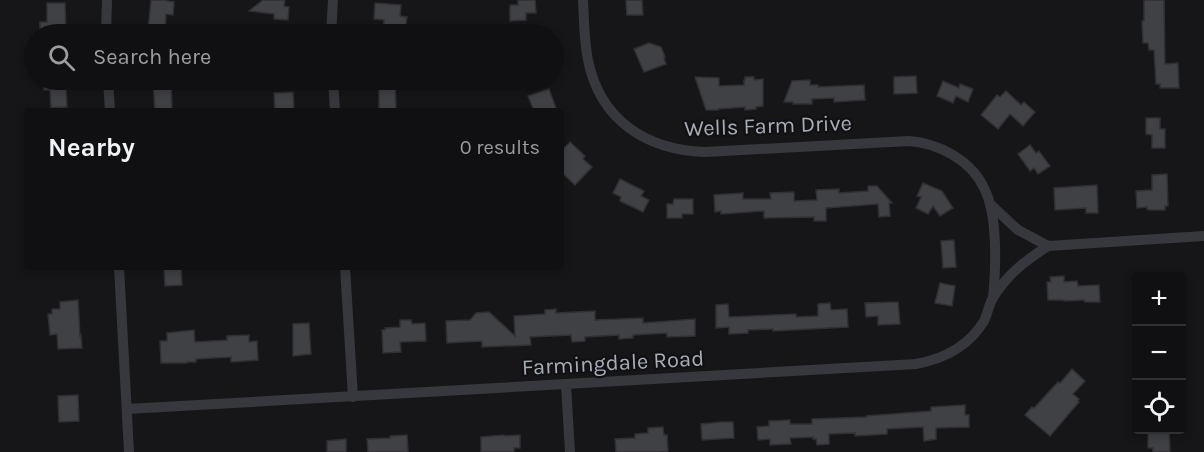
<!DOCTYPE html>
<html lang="en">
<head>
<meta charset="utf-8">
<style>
	body { margin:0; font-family:Karla,sans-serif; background:#1e1e20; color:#f1f3f6 }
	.controls { position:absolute; right:18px; bottom:18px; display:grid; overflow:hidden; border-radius:6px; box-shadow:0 3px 9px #0003 }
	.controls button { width:54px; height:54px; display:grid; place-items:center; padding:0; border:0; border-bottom:2px solid #303032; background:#101012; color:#f1f3f6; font:30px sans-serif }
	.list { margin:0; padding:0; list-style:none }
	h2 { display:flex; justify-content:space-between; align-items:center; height:78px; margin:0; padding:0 24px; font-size:26px }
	h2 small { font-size:20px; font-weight:400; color:#9c9d9f }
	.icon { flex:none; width:33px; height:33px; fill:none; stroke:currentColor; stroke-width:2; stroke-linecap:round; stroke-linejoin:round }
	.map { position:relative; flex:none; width:1204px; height:452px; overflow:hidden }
	.search { position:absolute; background:#101012; box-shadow:0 3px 9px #0003; left:24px; top:24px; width:540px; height:66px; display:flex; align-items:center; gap:15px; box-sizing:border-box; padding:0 21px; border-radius:33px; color:#9c9d9f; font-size:22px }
	.panel { position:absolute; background:#101012; box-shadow:0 3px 9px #0003; left:24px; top:108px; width:540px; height:162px; border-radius:6px }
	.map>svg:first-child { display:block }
	.building { fill:#404145; stroke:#303034; stroke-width:1.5 }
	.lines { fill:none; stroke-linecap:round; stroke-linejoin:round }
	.street { stroke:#37383d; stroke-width:10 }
	.labels { text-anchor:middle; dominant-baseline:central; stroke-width:4.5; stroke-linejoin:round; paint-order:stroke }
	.street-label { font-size:22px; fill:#a8adb8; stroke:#111113 }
</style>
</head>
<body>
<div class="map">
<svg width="1204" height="452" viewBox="0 0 1204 452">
	<rect width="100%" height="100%" fill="#161618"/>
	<g class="building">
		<path d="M151,0h16v1l7,1 -1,13 -7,-1 -1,17 -17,-1z"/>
		<path d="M263,0h22l-1,6 5,1 -1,13 -14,-1v-5l-25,-3z"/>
		<path d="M518,0h17l1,13h-10v7l-16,1v-16h8z"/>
		<path d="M626,0h16l1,15h-16z"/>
		<path d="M1144,0h20l1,64 13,-1 1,25h-19v-4h-4l-2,-34h-5l-1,-7h-5l-1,-22h2z"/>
		<path d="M47,3h18l1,31h-26v-12h7z"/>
		<path d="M375,3l26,2 -1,11 7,1 -2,14h-22l1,-11 -10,-1z"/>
		<path d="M649,43l12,4 4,10 -1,1 2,6 -22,8 -10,-23z"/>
		<path d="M916,76l1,17 -23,1v-17z"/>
		<path d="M695,77l24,1v8l25,-1v-5h1v-3h9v3l9,-1v27l-7,1v2l-11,1v-3l-27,2v1h-12z"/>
		<path d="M44,80h34l1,9h-13l1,18 -16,1 -1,-18h-6z"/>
		<path d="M153,80h18l1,31h-17z"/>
		<path d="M379,80h16l1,31h-17z"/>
		<path d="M810,80v5h8v2l46,-2 1,15 -31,2v-4l-22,1v5h-19v-2h-9l8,-21z"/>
		<path d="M943,81l16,7 1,-4 13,5 -5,13 -12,-6 -3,7 -16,-7z"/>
		<path d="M549,89l8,22h-23l-6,-15z"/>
		<path d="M1006,91l15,14 3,-3 11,10 -12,14 -13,-12 -12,15 -17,-14 16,-20 3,2z"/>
		<path d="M293,92l1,19h-19l-1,-18z"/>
		<path d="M1146,118h14v11h5v19h-13v-13l-6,-1z"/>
		<path d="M570,142l15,14 -2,3 9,8 -17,18 -14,-13v-21z"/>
		<path d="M1030,145l6,8 3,-2 11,15 -12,8 -4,-6 -4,3 -12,-17z"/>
		<path d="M1167,174l1,32h-3v4h-16l-2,-1v-2l-10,1 -1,-17 16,-1v-15z"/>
		<path d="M620,179l24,12 -3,5 8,4 -6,12 -23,-11 1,-4 -8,-4z"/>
		<path d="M923,183l19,8 11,17 -13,8 -7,-10 -5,8 -12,-6 5,-11 -4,-1z"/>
		<path d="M1097,185l1,28h-12v-5l-31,2 -1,-22z"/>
		<path d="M868,186h9l15,17h-3l1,13 -11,1 -1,-13 -52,4v13h-12v-4l-50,1v-7l-43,3v-3l-6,1 -1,-17 29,-2v6h28l-1,-6 24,-1v9l23,-1 -1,-10 23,-1v4l29,-2z"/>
		<path d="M674,199h19v15h-11v4h-15v-14h6z"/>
		<path d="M954,240l2,27 -13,1 -2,-27z"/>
		<path d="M164,267h17l1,18 -17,1z"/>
		<path d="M1064,276v6l13,-1 1,5 21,-1 1,17h-15l-1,-2 -20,1v-1h-16l-1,-18h4l-1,-5z"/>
		<path d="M940,283l15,3 -3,20 -17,-3z"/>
		<path d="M78,300l2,36 1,-1 1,13 -24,1 -1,-15 -7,1 -2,-21h4v-5h8v-7z"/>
		<path d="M898,302l2,22 -22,1v-9l-12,1 -1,-14z"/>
		<path d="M830,303l1,7 16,-1 1,18 -75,4v-2l-25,1v3l-19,1v-7l-13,1v-23l12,-1 1,13 67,-3v3l22,-1v-12z"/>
		<path d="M556,309v4l39,-2v9l48,-2v5l52,-4v17l-28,1v-4l-34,2v3l-14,1v-4l-34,2v4l-13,1 -1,-7 -41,2 1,8 -49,2v-6l-35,2 -1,-22 24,-1 6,-7 13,-1 26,24 -1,-20 31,-2v-4z"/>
		<path d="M400,320h11l1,4 13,-1 1,18 -26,1 1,10 -18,1 -1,-23h3v-2l15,-1z"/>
		<path d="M309,323l2,31 -18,2v-32z"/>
		<path d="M194,330l1,12 32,-2v-4l22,-1v7l8,-1 1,19 -27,2v-5l-35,2v3h-9v1h-26l-1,-22h7v-8z"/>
		<path d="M1072,369l13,12 -12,13 6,5 -1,2 1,1 -29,34 -25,-21 7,-8 2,1 24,-26 2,1z"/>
		<path d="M78,395l1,26 -20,1 -1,-26z"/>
		<path d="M965,405v10h4v12l-33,1v11l-12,2 -1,-14 -36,2v5l-32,2v-3l-26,1v10l-12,1 -1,-6h-3v-2l-23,1 1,6 -21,1v-6l-12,1 -1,-13 12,-1v-5l21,-1v4h22v-5l54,-2v-1l65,-5v-4z"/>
		<path d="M722,422h11l1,16 -32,2 -1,-16z"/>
		<path d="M663,427l1,8h3l1,16 -10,1h-42l-1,-13 20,-1v-4l13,-1v-5z"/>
		<path d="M1155,429h14l1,23h-17v-4h-5v-17h7z"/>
		<path d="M407,435l1,17h-40l-1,-13 23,-1v-2z"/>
		<path d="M504,435v1l16,-1v13h-6v4h-33v-15z"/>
		<path d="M346,439v13h-19v-11z"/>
	</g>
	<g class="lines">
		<g class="street">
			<path d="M583,0c1,20 1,41 5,60 12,60 58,90 117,92l204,-11c29,2 62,19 75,47 14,27 12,79 9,110"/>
			<path d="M106,34l1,-34"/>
			<path d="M331,34l2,-34"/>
			<path d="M108,80l2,31"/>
			<path d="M333,80l2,31"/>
			<path d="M990,204l28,26 30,16 156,-10"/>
			<path d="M119,267l10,185"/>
			<path d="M345,267l8,130"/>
			<path d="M566,385l4,67"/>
			<path d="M127,409l789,-45c27,-5 53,-18 68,-43 4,-8 5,-18 10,-25 15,-23 31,-35 54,-50"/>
		</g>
	</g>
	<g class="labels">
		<g class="street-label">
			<text transform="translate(768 126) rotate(-2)">Wells Farm Drive</text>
			<text transform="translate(613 363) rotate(-3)">Farmingdale Road</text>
		</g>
	</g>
</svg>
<div class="controls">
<button>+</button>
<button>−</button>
<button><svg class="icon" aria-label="locate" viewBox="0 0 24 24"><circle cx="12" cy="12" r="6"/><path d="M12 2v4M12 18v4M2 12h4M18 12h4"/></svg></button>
</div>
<div class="search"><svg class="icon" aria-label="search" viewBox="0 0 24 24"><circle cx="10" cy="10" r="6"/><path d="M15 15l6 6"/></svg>Search here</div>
<section class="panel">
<h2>Nearby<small>0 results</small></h2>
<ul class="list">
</ul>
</section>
</div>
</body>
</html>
